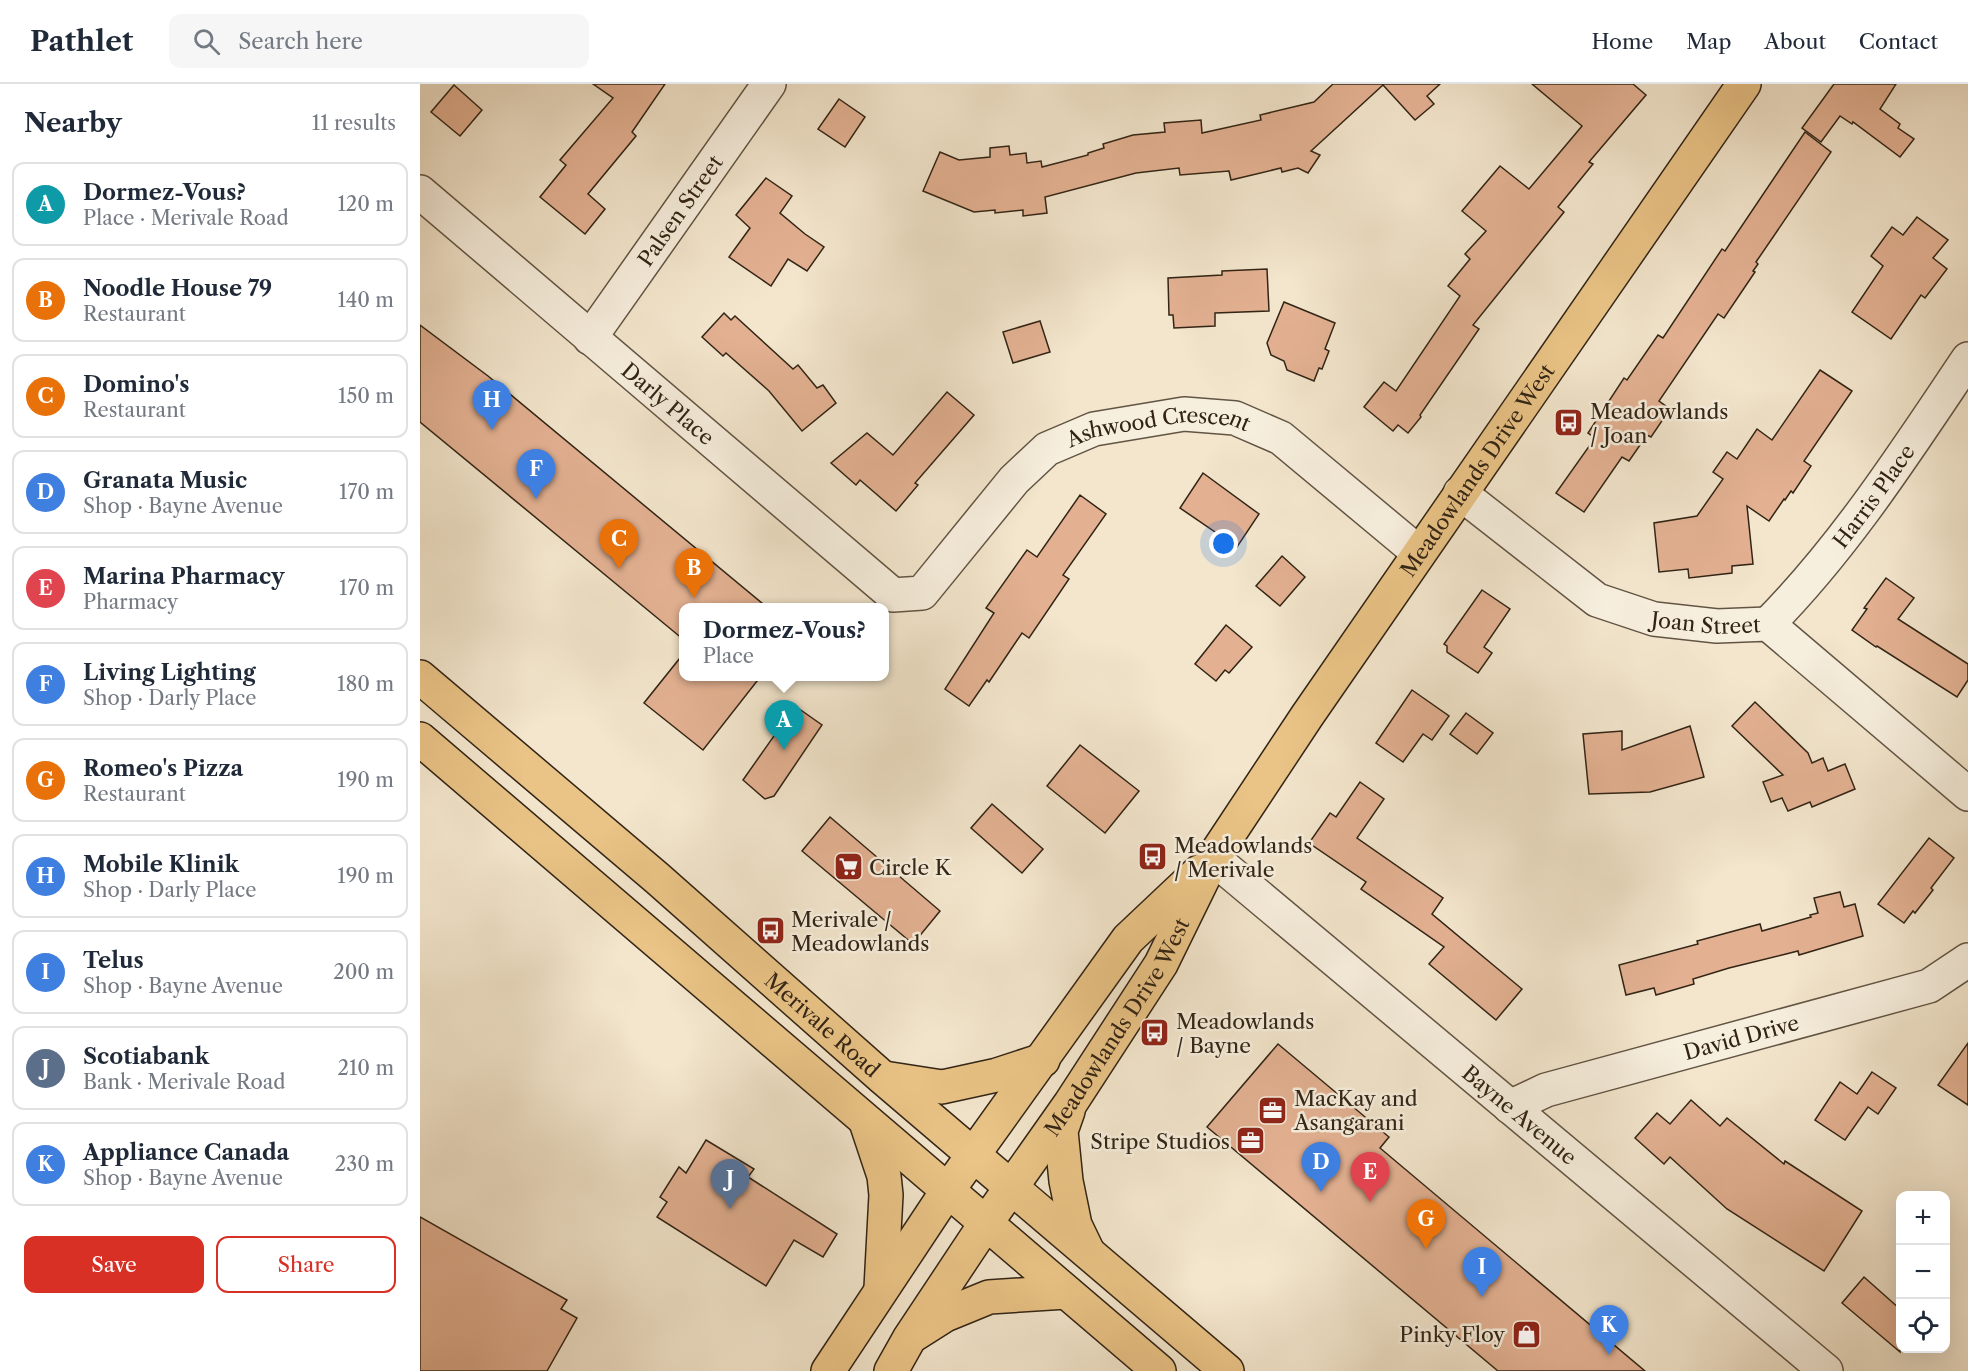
<!DOCTYPE html>
<html lang="en">
<head>
<meta charset="utf-8">
<style>
	body { margin:0; font-family:"Libre Caslon Text",serif; background:#f6f6f7; color:#1f2937 }
	.controls { position:absolute; right:18px; bottom:18px; display:grid; overflow:hidden; border-radius:12px; box-shadow:0 6px 24px #0002 }
	.controls button { width:54px; height:54px; display:grid; place-items:center; padding:0; border:0; border-bottom:2px solid #e0e1e3; background:#fff; color:#1f2937; font:30px sans-serif }
	.you { position:absolute; left:804px; top:460px; width:21px; height:21px; margin:-15px; border:4px solid #fff; border-radius:50%; background:#1a73e8; box-shadow:0 0 0 9px #1a73e833 }
	.badge { display:grid; place-items:center; width:39px; height:39px; border-radius:50%; background:#d93025; color:#fff; font-size:20px; font-weight:700 }
	.pin { position:absolute; translate:-50% -50px; filter:drop-shadow(0 2px 3px #0008) }
	.pin::after { content:''; position:absolute; top:32px; width:21px; height:18px; background:inherit; clip-path:polygon(0 0,100% 0,50% 100%) }
	.popup { position:absolute; left:259px; top:519px; width:210px; height:78px; box-sizing:border-box; display:grid; place-content:center; border-radius:12px; background:#fff; filter:drop-shadow(0 2px 4px #0005); font-size:20px; white-space:nowrap; color:#747a83 }
	.popup b { font-size:22px; color:#1f2937 }
	.popup::after { content:''; position:absolute; left:50%; top:100%; margin-left:-12px; border:12px solid transparent; border-top-color:#fff }
	.list { margin:0; padding:0; list-style:none }
	h2 { display:flex; justify-content:space-between; align-items:center; height:78px; margin:0; padding:0 24px; font-size:26px }
	h2 small { font-size:20px; font-weight:400; color:#747a83 }
	.list li { display:grid; grid-template-columns:39px 1fr auto; gap:18px; align-items:center; box-sizing:border-box; height:84px; margin:0 12px 12px; padding:0 12px; border:2px solid #e0e1e3; border-radius:12px }
	.list b { display:block; font-size:22px; white-space:nowrap }
	.list p { margin:0; font-size:20px; white-space:nowrap; color:#747a83 }
	.list em { font-size:20px; font-style:normal; color:#747a83 }
	.actions { display:flex; gap:12px; padding:18px 24px }
	.actions a { flex:1; padding:14px 0; border:2px solid #d93025; border-radius:12px; text-align:center; font-size:21px; color:#d93025 }
	.actions .main { background:#d93025; color:#fff }
	.icon { flex:none; width:33px; height:33px; fill:none; stroke:currentColor; stroke-width:2; stroke-linecap:round; stroke-linejoin:round }
	.map { position:relative; flex:none; width:1548px; height:1287px; overflow:hidden }
	header { display:flex; align-items:center; gap:36px; box-sizing:border-box; height:84px; padding:0 30px; background:#fff; border-bottom:2px solid #e0e1e3 }
	header strong { font-size:28px }
	nav { display:flex; gap:33px; margin-inline-start:auto; font-size:21px }
	.search { width:420px; height:54px; background:#f6f6f7; display:flex; align-items:center; gap:15px; box-sizing:border-box; padding:0 21px; border-radius:12px; color:#747a83; font-size:22px }
	main { display:flex }
	aside { flex:1; background:#fff }
	.map>svg:first-child { display:block }
	.building { fill:#e3b192; stroke:#322415; stroke-width:1.5 }
	.lines { fill:none; stroke-linecap:round; stroke-linejoin:round }
	.minor-casing { stroke:#625443; stroke-width:36 }
	.major-casing { stroke:#322415; stroke-width:36 }
	.minor { stroke:#f7efde; stroke-width:33 }
	.major { stroke:#eac386; stroke-width:33 }
	.labels { text-anchor:middle; dominant-baseline:central; stroke-width:5; stroke-linejoin:round; paint-order:stroke }
	.street-label { font-size:21px; fill:#322415; stroke:#f7efde }
	.poi-label { font-size:21px; fill:#322415; stroke:#f7efde; text-anchor:start }
</style>
</head>
<body>
<header>
<strong>Pathlet</strong>
<div class="search"><svg class="icon" aria-label="search" viewBox="0 0 24 24"><circle cx="10" cy="10" r="6"/><path d="M15 15l6 6"/></svg>Search here</div>
<nav><a>Home</a><a>Map</a><a>About</a><a>Contact</a></nav>
</header>
<main>
<aside>
<h2>Nearby<small>11 results</small></h2>
<ul class="list">
<li><span class="badge" style="background:#0f9aa8">A</span><div><b>Dormez-Vous?</b><p>Place · Merivale Road</p></div><em>120 m</em></li>
<li><span class="badge" style="background:#e8710a">B</span><div><b>Noodle House 79</b><p>Restaurant</p></div><em>140 m</em></li>
<li><span class="badge" style="background:#e8710a">C</span><div><b>Domino's</b><p>Restaurant</p></div><em>150 m</em></li>
<li><span class="badge" style="background:#3f7fe0">D</span><div><b>Granata Music</b><p>Shop · Bayne Avenue</p></div><em>170 m</em></li>
<li><span class="badge" style="background:#e0444e">E</span><div><b>Marina Pharmacy</b><p>Pharmacy</p></div><em>170 m</em></li>
<li><span class="badge" style="background:#3f7fe0">F</span><div><b>Living Lighting</b><p>Shop · Darly Place</p></div><em>180 m</em></li>
<li><span class="badge" style="background:#e8710a">G</span><div><b>Romeo's Pizza</b><p>Restaurant</p></div><em>190 m</em></li>
<li><span class="badge" style="background:#3f7fe0">H</span><div><b>Mobile Klinik</b><p>Shop · Darly Place</p></div><em>190 m</em></li>
<li><span class="badge" style="background:#3f7fe0">I</span><div><b>Telus</b><p>Shop · Bayne Avenue</p></div><em>200 m</em></li>
<li><span class="badge" style="background:#5c6f8a">J</span><div><b>Scotiabank</b><p>Bank · Merivale Road</p></div><em>210 m</em></li>
<li><span class="badge" style="background:#3f7fe0">K</span><div><b>Appliance Canada</b><p>Shop · Bayne Avenue</p></div><em>230 m</em></li>
</ul>
<div class="actions"><a class="main">Save</a><a>Share</a></div>
</aside>
<div class="map">
<svg width="1548" height="1287" viewBox="0 0 1548 1287">
	<rect width="100%" height="100%" fill="#f3e6cd"/>
	<filter id="stains"><feTurbulence type="fractalNoise" baseFrequency=".00333" numOctaves="4"/><feColorMatrix values="0 0 0 0 .2 0 0 0 0 .09 0 0 0 0 .02 0 0 0 .5 -.17"/></filter>
	<radialGradient id="worn" r=".72"><stop offset=".6" stop-color="#630" stop-opacity="0"/><stop offset="1" stop-color="#630" stop-opacity=".3"/></radialGradient>
	<g class="building">
		<path d="M173,0h72l-33,48 4,4 -48,58 17,15 -20,25 -45,-37 26,-32 -6,-5 53,-62z"/>
		<path d="M913,0h107l-13,12 7,8 -19,16 -32,-35 -72,66 9,4 -12,18 -10,-5 -16,4 -1,-4 -50,12 -2,-9 -49,4 -1,-7 -43,5 -91,24 2,16 -24,3v-6l-28,3v-3l-21,2 -51,-21 17,-39 19,8 31,-3v-9l19,-2 1,9 16,-2 1,10 14,-2 1,6 46,-12v-2l16,-5 -1,-4 30,-9 32,-3 -1,-9 37,-3 1,13 59,-13 -1,-5 54,-13z"/>
		<path d="M1112,0h101l13,11 -57,67 4,2 -35,43 6,5 -91,113 6,4 -59,86 1,2 -13,16 -10,-8 -5,6 -29,-24 20,-25 12,9 64,-95 -12,-10 22,-27 -5,-5 21,-23 -24,-20 38,-45 29,23 53,-63z"/>
		<path d="M1414,0h62l-16,25 20,15 -2,4 16,11 -14,18 -47,-35 -1,2 -12,-8 -19,26 -19,-14z"/>
		<path d="M34,1l28,25 -22,26 -29,-24z"/>
		<path d="M419,15l26,18 -20,30 -27,-18z"/>
		<path d="M1385,48l26,20 -75,110 2,2 -5,7 2,1 -31,46 -6,-4 -59,87 11,8 -19,28 -4,-2 -18,26 -7,-4 -38,55 -28,-19 39,-55 -7,-5 36,-55 3,2 31,-45 5,3 59,-89 3,2z"/>
		<path d="M346,94l26,18 -12,17 25,21 19,13 -17,24 -19,-12 -17,27 -42,-29 21,-29 -14,-13z"/>
		<path d="M1497,133l31,23 -15,18 14,11 -22,29 -4,-3 -30,44 -39,-27 31,-46 -12,-10 21,-29 11,8z"/>
		<path d="M847,185l2,42 -54,2v13l-41,2 -1,-13h-4l-1,-37 54,-3v-4z"/>
		<path d="M864,218l51,21 -10,26 4,2 -7,18 -3,-1 -5,13 -27,-11 -3,-9 -13,-6 -4,-12z"/>
		<path d="M304,229l7,7 4,-4 58,53 5,-4 19,23 6,-3 13,18 -34,28 -33,-40 -43,-38 -3,3 -21,-19z"/>
		<path d="M620,237l10,31 -37,11 -10,-31z"/>
		<path d="M0,241l68,51 280,232h-84v32l-264,-218z"/>
		<path d="M1400,286l32,21 -48,70 7,5 -18,27 -2,-2 -6,9 -1,-1 -15,22 -22,-15 6,58 -21,2v7l-43,5 -1,-9 -29,3 -5,-49 43,-7 26,-37 -10,-7 14,-20 10,7 20,-30 15,11z"/>
		<path d="M527,308l27,23 -59,68 3,2 -22,26 -36,-31 -4,5 -25,-22 36,-30 26,22z"/>
		<path d="M783,389l56,41 -22,33 -57,-39z"/>
		<path d="M660,411l26,19 -43,61 6,4 -40,59 -7,-5 -33,49 -2,-2 -18,26 -24,-17 49,-76 -8,-5 41,-58 10,7z"/>
		<path d="M862,472l23,21 -25,29 -24,-20z"/>
		<path d="M1466,494l28,20 -16,21 70,45v16l-11,17 -80,-51 -1,1 -24,-17 15,-21 -3,-1z"/>
		<path d="M1062,506l28,19 -26,38 8,6 -14,20 -31,-21v-6l-3,-2z"/>
		<path d="M806,541l26,22 -23,26 -4,-3 -9,11 -21,-17z"/>
		<path d="M264,569v23h77l-58,74 -59,-47z"/>
		<path d="M992,606l37,26 -17,24 -9,-6 -20,28 -27,-19z"/>
		<path d="M1335,618l53,51 4,10 11,-5 5,13 17,-7 10,25 -43,18 -2,-5 -22,9 -6,-13 -11,4 -8,-20 20,-7 -51,-49z"/>
		<path d="M375,622l27,19 -48,71 -9,3 -22,-19z"/>
		<path d="M1046,629l27,20 -16,21 -27,-20z"/>
		<path d="M1270,642l14,51 -54,15 -61,2 -6,-60 39,-3v19z"/>
		<path d="M660,661l59,46 -34,42 -58,-47z"/>
		<path d="M940,698l24,17 -27,39 86,60 -11,16 90,75 -26,31 -67,-56 15,-17 -83,-58 5,-7 -57,-39 21,-30 6,4z"/>
		<path d="M572,720l51,45 -21,24 -51,-45z"/>
		<path d="M410,733l110,94 -27,33 -111,-93z"/>
		<path d="M1509,754l25,20 -23,30 2,2 -18,23 -2,-2 -9,12 -26,-19z"/>
		<path d="M1420,808l4,15 11,-3 8,32 -64,19 -1,-4 -69,17 -36,11 1,5 -38,11 -2,-7 -28,7 -7,-30 79,-21 -1,-3 63,-17 2,7 49,-14 -1,-2 8,-2 -4,-15z"/>
		<path d="M1548,959v62l-30,-20z"/>
		<path d="M858,960l111,93 -9,11 265,223h-147l-291,-244z"/>
		<path d="M1452,988l24,16 -18,26 -10,-7 -23,33 -30,-20 25,-38 17,12z"/>
		<path d="M1271,1016l29,26 7,-8 57,46 1,-3 77,50 -38,60 -97,-62 -57,-52 -6,7 -29,-26 22,-25 13,11z"/>
		<path d="M286,1056l48,29 -6,8 89,57 -14,23 -29,-17 -28,46 -109,-69 10,-15 -7,-5 19,-30 7,6z"/>
		<path d="M0,1133l147,83 -6,9 16,9 -30,53h-127z"/>
		<path d="M1444,1193l36,32v43l-58,-49z"/>
	</g>
	<g class="lines">
		<defs>
			<g id="minor">
				<path id="s1" d="M0,108l473,403 29,-2 92,-113 33,-31 47,-20 90,-15 51,4 46,20 138,115"/>
				<path id="s2" d="M170,254l179,-254"/>
				<path id="s3" d="M1040,409l137,107 57,19 63,7 51,-2 200,170"/>
				<path id="s4" d="M1348,540c78,-79 138,-173 200,-265"/>
				<path id="s5" d="M793,774l613,513"/>
				<path id="s6" d="M1090,1023l36,-17 383,-104 39,-26"/>
			</g>
			<g id="major">
				<path id="s7" d="M0,593l237,201 226,200 344,293"/>
				<path d="M0,655l739,632"/>
				<path d="M464,994l58,9 55,-12 46,-15"/>
				<path d="M648,1027l-7,20 5,50 9,44 12,25"/>
				<path d="M446,1038l18,54 2,19 -5,93"/>
				<path d="M495,1250l30,-19 44,-18 77,-5"/>
				<path d="M408,1287l120,-181 180,-251 71,-67"/>
				<path id="s8" d="M471,1287l18,-32 77,-116 84,-119 91,-140 52,-106 94,-142 437,-632"/>
			</g>
		</defs>
		<use href="#minor" class="minor-casing"/>
		<use href="#major" class="major-casing"/>
		<use href="#minor" class="minor"/>
		<use href="#major" class="major"/>
	</g>
	<defs>
		<symbol id="bus-square" viewBox="-11 -11 22 22"><rect x="-9" y="-9" width="18" height="18" rx="4" fill="#8f2418" stroke="#f7efde"/><path d="M-5-6H5V4H4V6H2V4H-2V6H-4V4H-5ZM-3.5-4V0h7V-4ZM-3.5 1.2v1.5H-2V1.2ZM2 1.2v1.5H3.5V1.2Z" fill="#fff"/></symbol>
		<symbol id="supermarket-square" viewBox="-11 -11 22 22"><rect x="-9" y="-9" width="18" height="18" rx="4" fill="#8f2418" stroke="#f7efde"/><path d="M-6-5.5h2.5l.6 2H6L4.5 2H-2.5L-4.4-4H-6ZM-1.5 3.2a1.3 1.3 0 1 0 .1 0ZM3 3.2a1.3 1.3 0 1 0 .1 0Z" fill="#fff"/></symbol>
		<symbol id="office-square" viewBox="-11 -11 22 22"><rect x="-9" y="-9" width="18" height="18" rx="4" fill="#8f2418" stroke="#f7efde"/><path d="M-6-3h4V-5.5h4V-3h4V5H-6ZM-1-4.5V-3h2v-1.5ZM-6 0V1H6V0Z" fill="#fff"/></symbol>
		<symbol id="shop-square" viewBox="-11 -11 22 22"><rect x="-9" y="-9" width="18" height="18" rx="4" fill="#8f2418" stroke="#f7efde"/><path d="M-5-2.5h2.3a2.7 3.5 0 0 1 5.4 0H5L5.5 6h-11ZM-1.5-2.5h3a1.5 2.3 0 0 0-3 0Z" fill="#fff"/></symbol>
	</defs>
	<g fill-rule="evenodd">
		<use href="#bus-square" x="1132" y="322" width="33" height="33"/>
		<use href="#bus-square" x="716" y="756" width="33" height="33"/>
		<use href="#supermarket-square" x="412" y="766" width="33" height="33"/>
		<use href="#bus-square" x="334" y="830" width="33" height="33"/>
		<use href="#bus-square" x="718" y="932" width="33" height="33"/>
		<use href="#office-square" x="836" y="1010" width="33" height="33"/>
		<use href="#office-square" x="814" y="1040" width="33" height="33"/>
		<use href="#shop-square" x="1090" y="1234" width="33" height="33"/>
	</g>
	<g class="labels">
		<g class="street-label">
			<text stroke="none"><textPath href="#s2" startOffset="156">Palsen Street</textPath></text>
			<text stroke="none"><textPath href="#s1" startOffset="326">Darly Place</textPath></text>
			<text stroke="none"><textPath href="#s1" startOffset="957">Ashwood Crescent</textPath></text>
			<text stroke="none"><textPath href="#s8" startOffset="1076">Meadowlands Drive West</textPath></text>
			<text stroke="none"><textPath href="#s4" startOffset="166">Harris Place</textPath></text>
			<text stroke="none"><textPath href="#s3" startOffset="286">Joan Street</textPath></text>
			<text stroke="none"><textPath href="#s7" startOffset="532">Merivale Road</textPath></text>
			<text stroke="none"><textPath href="#s8" startOffset="412">Meadowlands Drive West</textPath></text>
			<text stroke="none"><textPath href="#s6" startOffset="242">David Drive</textPath></text>
			<text stroke="none"><textPath href="#s5" startOffset="400">Bayne Avenue</textPath></text>
		</g>
		<g class="poi-label">
			<text x="1170" y="327">Meadowlands<tspan x="1170" dy="24">/ Joan</tspan></text>
			<text x="754" y="761">Meadowlands<tspan x="754" dy="24">/ Merivale</tspan></text>
			<text x="449" y="783">Circle K</text>
			<text x="371" y="835">Merivale /<tspan x="371" dy="24">Meadowlands</tspan></text>
			<text x="756" y="937">Meadowlands<tspan x="756" dy="24">/ Bayne</tspan></text>
			<text x="874" y="1014">MacKay and<tspan x="874" dy="24">Asangarani</tspan></text>
			<text x="810" y="1057" text-anchor="end">Stripe Studios</text>
			<text x="1085" y="1250" text-anchor="end">Pinky Floy</text>
		</g>
	</g>
	<rect width="100%" height="100%" filter="url(#stains)"/>
	<rect width="100%" height="100%" fill="url(#worn)"/>
</svg>
<div class="controls">
<button>+</button>
<button>−</button>
<button><svg class="icon" aria-label="locate" viewBox="0 0 24 24"><circle cx="12" cy="12" r="6"/><path d="M12 2v4M12 18v4M2 12h4M18 12h4"/></svg></button>
</div>
<div class="you"></div>
<div class="pin badge" style="left:364px;top:666px;background:#0f9aa8">A</div>
<div class="popup"><b>Dormez-Vous?</b>Place</div>
<div class="pin badge" style="left:274px;top:514px;background:#e8710a">B</div>
<div class="pin badge" style="left:199px;top:485px;background:#e8710a">C</div>
<div class="pin badge" style="left:901px;top:1108px;background:#3f7fe0">D</div>
<div class="pin badge" style="left:950px;top:1118px;background:#e0444e">E</div>
<div class="pin badge" style="left:116px;top:415px;background:#3f7fe0">F</div>
<div class="pin badge" style="left:1006px;top:1165px;background:#e8710a">G</div>
<div class="pin badge" style="left:72px;top:346px;background:#3f7fe0">H</div>
<div class="pin badge" style="left:1062px;top:1213px;background:#3f7fe0">I</div>
<div class="pin badge" style="left:310px;top:1125px;background:#5c6f8a">J</div>
<div class="pin badge" style="left:1189px;top:1271px;background:#3f7fe0">K</div>
</div>
</main>
</body>
</html>
